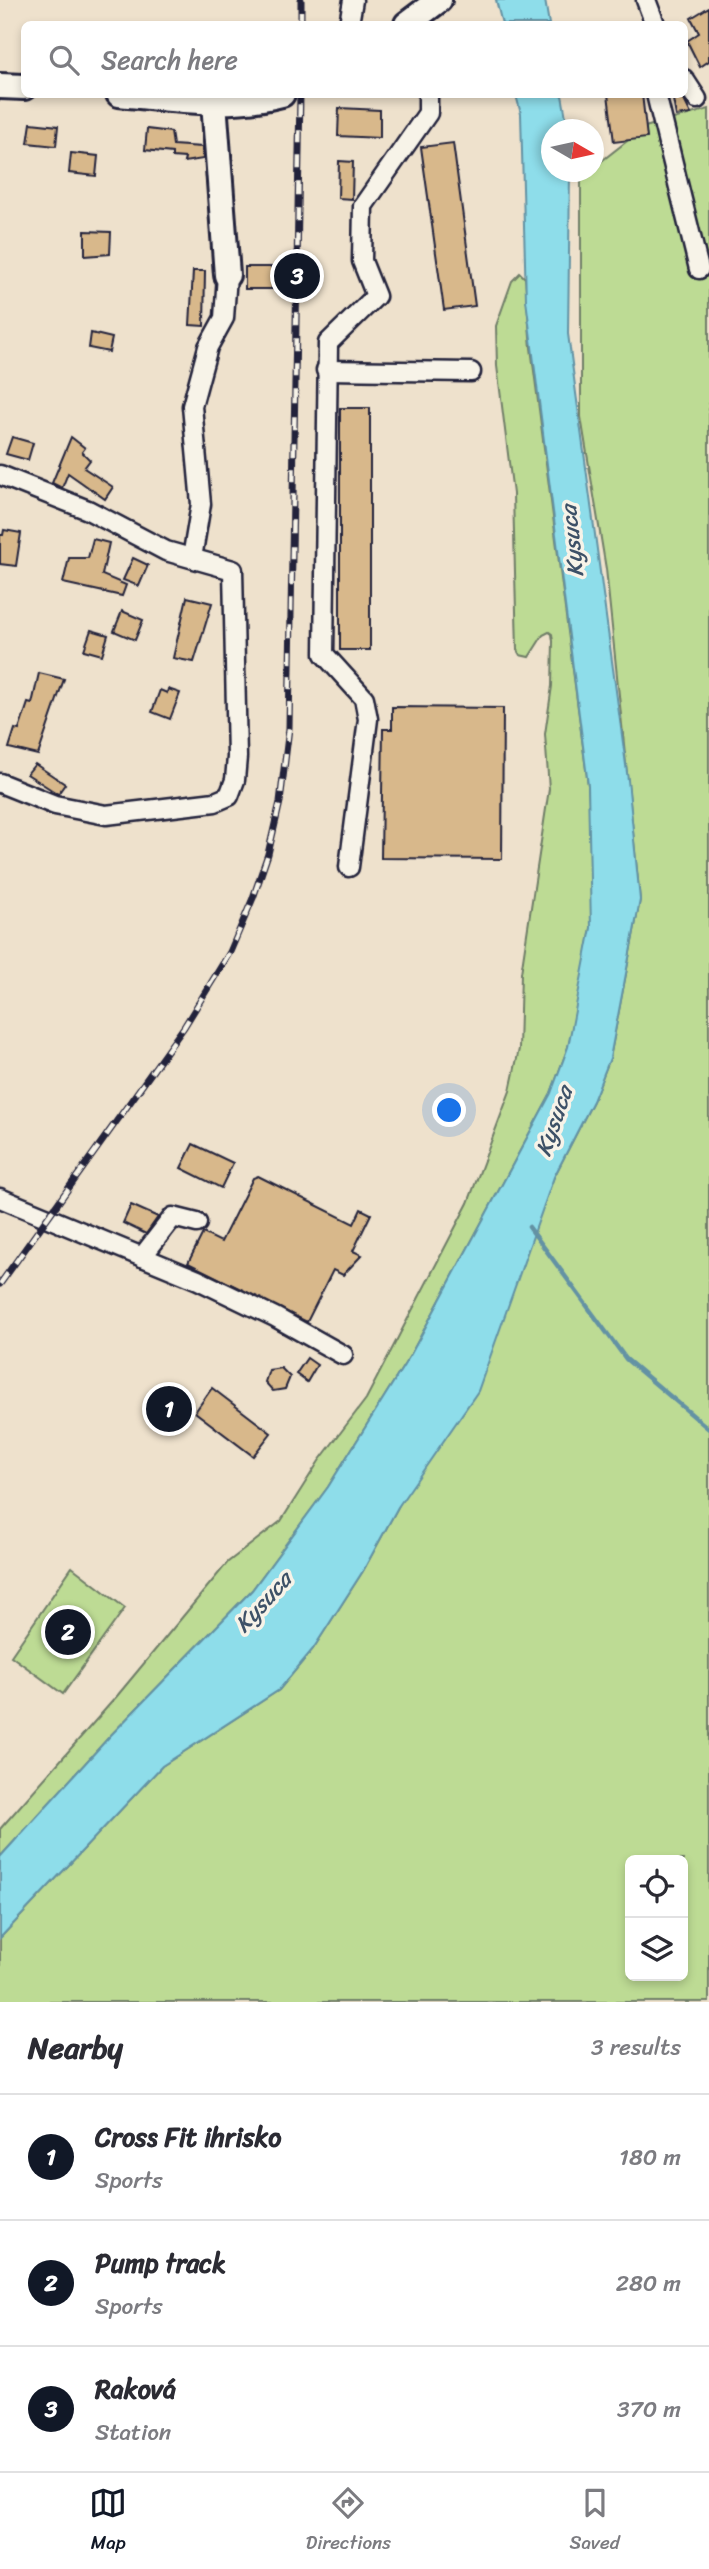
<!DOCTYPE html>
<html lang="en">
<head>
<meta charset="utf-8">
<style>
	body { margin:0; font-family:Sriracha,sans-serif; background:#f2f2f3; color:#2b2b33 }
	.controls { position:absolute; right:21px; bottom:21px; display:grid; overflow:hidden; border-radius:10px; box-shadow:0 4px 10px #0003 }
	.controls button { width:63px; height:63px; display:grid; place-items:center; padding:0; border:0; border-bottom:2px solid #e1e1e2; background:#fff; color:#2b2b33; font:35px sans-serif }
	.compass { position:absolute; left:541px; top:119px; width:63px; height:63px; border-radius:50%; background:#fff; box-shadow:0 4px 10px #0003; rotate:99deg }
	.you { position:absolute; left:450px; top:1111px; width:24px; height:24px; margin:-18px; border:5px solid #fff; border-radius:50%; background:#1a73e8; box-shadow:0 0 0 10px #1a73e833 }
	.badge { display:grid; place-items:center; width:46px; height:46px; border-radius:50%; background:#111827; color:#fff; font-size:23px; font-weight:700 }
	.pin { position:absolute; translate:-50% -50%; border:4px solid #fff; box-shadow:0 2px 7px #0006 }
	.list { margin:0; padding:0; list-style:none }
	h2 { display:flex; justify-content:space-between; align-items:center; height:91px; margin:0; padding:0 28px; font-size:30px }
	h2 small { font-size:23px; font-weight:400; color:#7c7c81 }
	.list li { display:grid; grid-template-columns:46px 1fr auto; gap:21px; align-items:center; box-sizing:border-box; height:126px; padding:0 28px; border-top:2px solid #e1e1e2 }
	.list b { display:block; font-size:26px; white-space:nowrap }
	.list p { margin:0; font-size:23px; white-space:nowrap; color:#7c7c81 }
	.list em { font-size:23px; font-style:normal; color:#7c7c81 }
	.icon { flex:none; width:38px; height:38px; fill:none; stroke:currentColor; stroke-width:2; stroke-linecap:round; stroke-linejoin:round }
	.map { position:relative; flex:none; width:709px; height:2002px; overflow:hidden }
	.search { position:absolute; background:#fff; box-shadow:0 4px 10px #0003; left:21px; right:21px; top:21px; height:77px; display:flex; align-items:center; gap:18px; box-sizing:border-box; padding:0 24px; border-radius:10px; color:#7c7c81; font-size:26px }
	.sheet { height:469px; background:#fff }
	nav { display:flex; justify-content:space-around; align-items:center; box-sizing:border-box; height:98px; border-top:2px solid #e1e1e2; background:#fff; font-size:19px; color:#7c7c81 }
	nav a { display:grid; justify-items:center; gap:4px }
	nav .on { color:#111827 }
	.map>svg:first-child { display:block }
	.green { fill:#bddb94; stroke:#707e68; stroke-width:2; fill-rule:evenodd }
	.water { fill:#8eddea; stroke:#6392a4; stroke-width:2 }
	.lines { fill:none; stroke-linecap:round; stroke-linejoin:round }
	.stream { stroke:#6392a4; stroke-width:4.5 }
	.building { fill:#d8b88b; stroke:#22223b; stroke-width:2 }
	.street-casing { stroke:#22223b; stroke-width:23 }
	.secondary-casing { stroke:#22223b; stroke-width:30 }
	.street { stroke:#f7f3e8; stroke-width:18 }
	.secondary { stroke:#f7f3e8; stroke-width:24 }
	.rail-casing { stroke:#22223b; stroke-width:7 }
	.rail { stroke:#f7f3e8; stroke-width:4.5; stroke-dasharray:13; stroke-linecap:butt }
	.labels { text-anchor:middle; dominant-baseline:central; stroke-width:7; stroke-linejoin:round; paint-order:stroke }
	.water-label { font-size:23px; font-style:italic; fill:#3d5167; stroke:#f7f3e8 }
</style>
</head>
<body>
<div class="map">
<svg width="709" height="2002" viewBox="0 0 709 2002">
	<rect width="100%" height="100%" fill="#eee1cc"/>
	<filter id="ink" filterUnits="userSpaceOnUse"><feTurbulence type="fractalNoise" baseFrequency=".0143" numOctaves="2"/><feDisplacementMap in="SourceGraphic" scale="14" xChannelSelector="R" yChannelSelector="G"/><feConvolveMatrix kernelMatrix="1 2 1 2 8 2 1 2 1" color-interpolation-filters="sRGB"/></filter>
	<g filter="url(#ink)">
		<g class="green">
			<path d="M709,109v1893h-709v-64l162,-172 117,-76 34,-41 50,-78 35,-64 135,-275 21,-55 39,-76 17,-43 30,-158 -34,-331 -25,-152v-240l13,-5v-5l51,-40zM630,1860h53v116h-53z"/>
			<path d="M520,273l5,5 6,70 57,437 3,54v89l-13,79 -10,40 -17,46 -140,261 -83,133 -76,103 -142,146 -110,121v-28l117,-133 111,-134 53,-41 38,-60 47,-62 102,-196 42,-112 9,-42 2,-76 28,-184 -4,-55 7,-48 1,-45 -1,-7 -3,-2 -6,3 -14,22 -9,-2 -3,-5 -4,-156 -16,-128 -1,-40 16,-45z"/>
			<path d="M72,1567l53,41 -62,86 -52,-38z"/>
		</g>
		<g class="water">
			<path d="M496,0h49l4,24h-47z"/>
			<path d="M516,95h46l6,34 -16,1v42h18l-2,162 60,446 12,120 -30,158 -17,43 -39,76 -76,214 -80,116 -35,64 -50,78 -34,41 -117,76 -162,172v-81l110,-121 142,-146 76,-103 83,-133 140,-261 17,-46 23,-119 -3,-143 -62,-485 -5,-186z"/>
		</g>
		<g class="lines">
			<path class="stream" d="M529,1227l97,132 83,70"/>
		</g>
		<g class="building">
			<path d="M709,7v54l-9,6 -13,-26 12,-8 -8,-15z"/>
			<path d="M608,94h34l5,44 -33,4z"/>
			<path d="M672,94h9l10,20 -15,2z"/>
			<path d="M339,108l41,2v28l-42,-2z"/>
			<path d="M31,123l27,3 -2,20 -28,-3z"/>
			<path d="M147,129l24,3 2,13 29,2 1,12 -19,3 1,-4 -13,-1v-4l-27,-3z"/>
			<path d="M453,143l22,163 -31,4 -23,-163z"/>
			<path d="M71,153l27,3 -2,20 -27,-3z"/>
			<path d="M339,161l14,1 -1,37 -14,-1z"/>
			<path d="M85,231l26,1 -1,22 -25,2z"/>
			<rect x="245" y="267" width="27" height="22"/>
			<path d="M193,271h12l-1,55 -14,-1z"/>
			<path d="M91,333l21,5 -3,14 -20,-4z"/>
			<rect x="340" y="408" width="30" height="242"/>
			<path d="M12,437l21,6 -5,17 -22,-6z"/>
			<path d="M71,437l14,11 -3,4 8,8 -6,8 29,19 -8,12 -37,-26 -6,15 -10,-5z"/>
			<path d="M4,530l17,3 -5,33 -16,-2v-29h3z"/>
			<path d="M93,539l16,4 -7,32 24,10 -4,11 -59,-13 6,-25h19z"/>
			<path d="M133,558l15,7 -9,21 -16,-6z"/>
			<path d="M187,597l25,6 -18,59 -21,-4z"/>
			<path d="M122,611l21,9 -8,20 -21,-9z"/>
			<path d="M91,630l17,5 -6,20 -18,-5z"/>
			<path d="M39,673l25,6 -26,76 -29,-7 6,-19 4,1 9,-27 4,1z"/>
			<path d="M168,689l12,4 -10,26 -18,-7 8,-22 7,3z"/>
			<path d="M392,707l111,1 -1,151 -121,-1 2,-129h9z"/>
			<path d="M35,764l30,20 -7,10 -31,-20z"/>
			<path d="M193,1144l40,19 -12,25 -40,-20z"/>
			<path d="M258,1176l96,48 7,-15 10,5 -18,37 9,4 -19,20 -10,-5 -26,52 -119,-59 15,-30 18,9 32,-64z"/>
			<path d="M131,1205l27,12 -12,17 -23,-11z"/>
			<path d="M307,1358l10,7 -10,17 -11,-8z"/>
			<path d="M281,1368l9,9 -5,12 -12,2 -8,-9 4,-12z"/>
			<path d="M212,1388l59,45 -18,23 -58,-44z"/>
		</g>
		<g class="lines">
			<defs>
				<g id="street">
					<path d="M646,0l9,24"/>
					<path d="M349,24l4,-24"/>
					<path d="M684,79l13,20"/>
					<path d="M656,94l43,175"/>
					<path d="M326,370l145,2"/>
					<path d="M0,475l88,35 78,41 67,19 4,187 -2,23 -6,16 -14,6 -109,13 -51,-10 -55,-22"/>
					<path d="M192,558l9,-54 -9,-98 16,-59 16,-29 3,-43"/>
					<path d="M349,867l19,-148 -4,-21 -40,-44 4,-311 48,-47 -14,-35 1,-55 65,-93v-19"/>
					<path d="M0,1198l198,82 77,37 68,38"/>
					<path d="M142,1257l31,-40 24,6"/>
				</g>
				<g id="secondary">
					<path d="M407,24l32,-24"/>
					<path d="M0,86l24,1"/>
					<path d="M119,94c54,5 110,14 163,0"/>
					<path d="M214,102l13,173"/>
				</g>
			</defs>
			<use href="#street" class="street-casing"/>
			<use href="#secondary" class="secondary-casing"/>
			<use href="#street" class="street"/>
			<use href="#secondary" class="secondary"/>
			<defs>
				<g id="rail">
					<path d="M301,24v-24"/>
					<path d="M0,1284l184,-257 46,-75 23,-54 15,-44 12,-52 9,-74 11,-634"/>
				</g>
			</defs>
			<use href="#rail" class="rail-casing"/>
			<use href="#rail" class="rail"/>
		</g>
	</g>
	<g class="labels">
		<g class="water-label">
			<text transform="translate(572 541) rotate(-96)">Kysuca</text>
			<text transform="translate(554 1121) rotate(-71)">Kysuca</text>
			<text transform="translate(263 1602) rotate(-48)">Kysuca</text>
		</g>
	</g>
</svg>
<div class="controls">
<button><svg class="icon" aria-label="locate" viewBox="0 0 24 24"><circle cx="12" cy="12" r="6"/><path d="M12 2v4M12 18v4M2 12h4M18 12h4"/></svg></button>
<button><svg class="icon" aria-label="layers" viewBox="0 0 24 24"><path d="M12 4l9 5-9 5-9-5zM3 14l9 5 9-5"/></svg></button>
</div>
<svg class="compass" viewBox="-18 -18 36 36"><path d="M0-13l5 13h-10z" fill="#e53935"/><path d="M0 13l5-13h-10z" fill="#7c7c81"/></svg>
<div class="you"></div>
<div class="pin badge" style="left:169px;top:1409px">1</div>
<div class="pin badge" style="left:68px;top:1632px">2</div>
<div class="pin badge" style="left:297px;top:276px">3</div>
<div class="search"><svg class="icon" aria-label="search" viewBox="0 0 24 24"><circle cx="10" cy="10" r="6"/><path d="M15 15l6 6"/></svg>Search here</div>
</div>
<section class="sheet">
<h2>Nearby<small>3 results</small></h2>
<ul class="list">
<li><span class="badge">1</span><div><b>Cross Fit ihrisko</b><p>Sports</p></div><em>180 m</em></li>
<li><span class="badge">2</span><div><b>Pump track</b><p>Sports</p></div><em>280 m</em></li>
<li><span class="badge">3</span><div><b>Raková</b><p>Station</p></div><em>370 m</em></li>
</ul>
</section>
<nav>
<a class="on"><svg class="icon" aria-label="map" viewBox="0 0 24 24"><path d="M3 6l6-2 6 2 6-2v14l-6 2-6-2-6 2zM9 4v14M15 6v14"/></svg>Map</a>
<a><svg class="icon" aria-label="directions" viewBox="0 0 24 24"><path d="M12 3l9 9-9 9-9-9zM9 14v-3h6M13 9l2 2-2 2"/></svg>Directions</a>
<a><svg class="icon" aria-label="saved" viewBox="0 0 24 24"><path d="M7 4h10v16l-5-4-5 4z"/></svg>Saved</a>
</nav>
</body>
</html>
